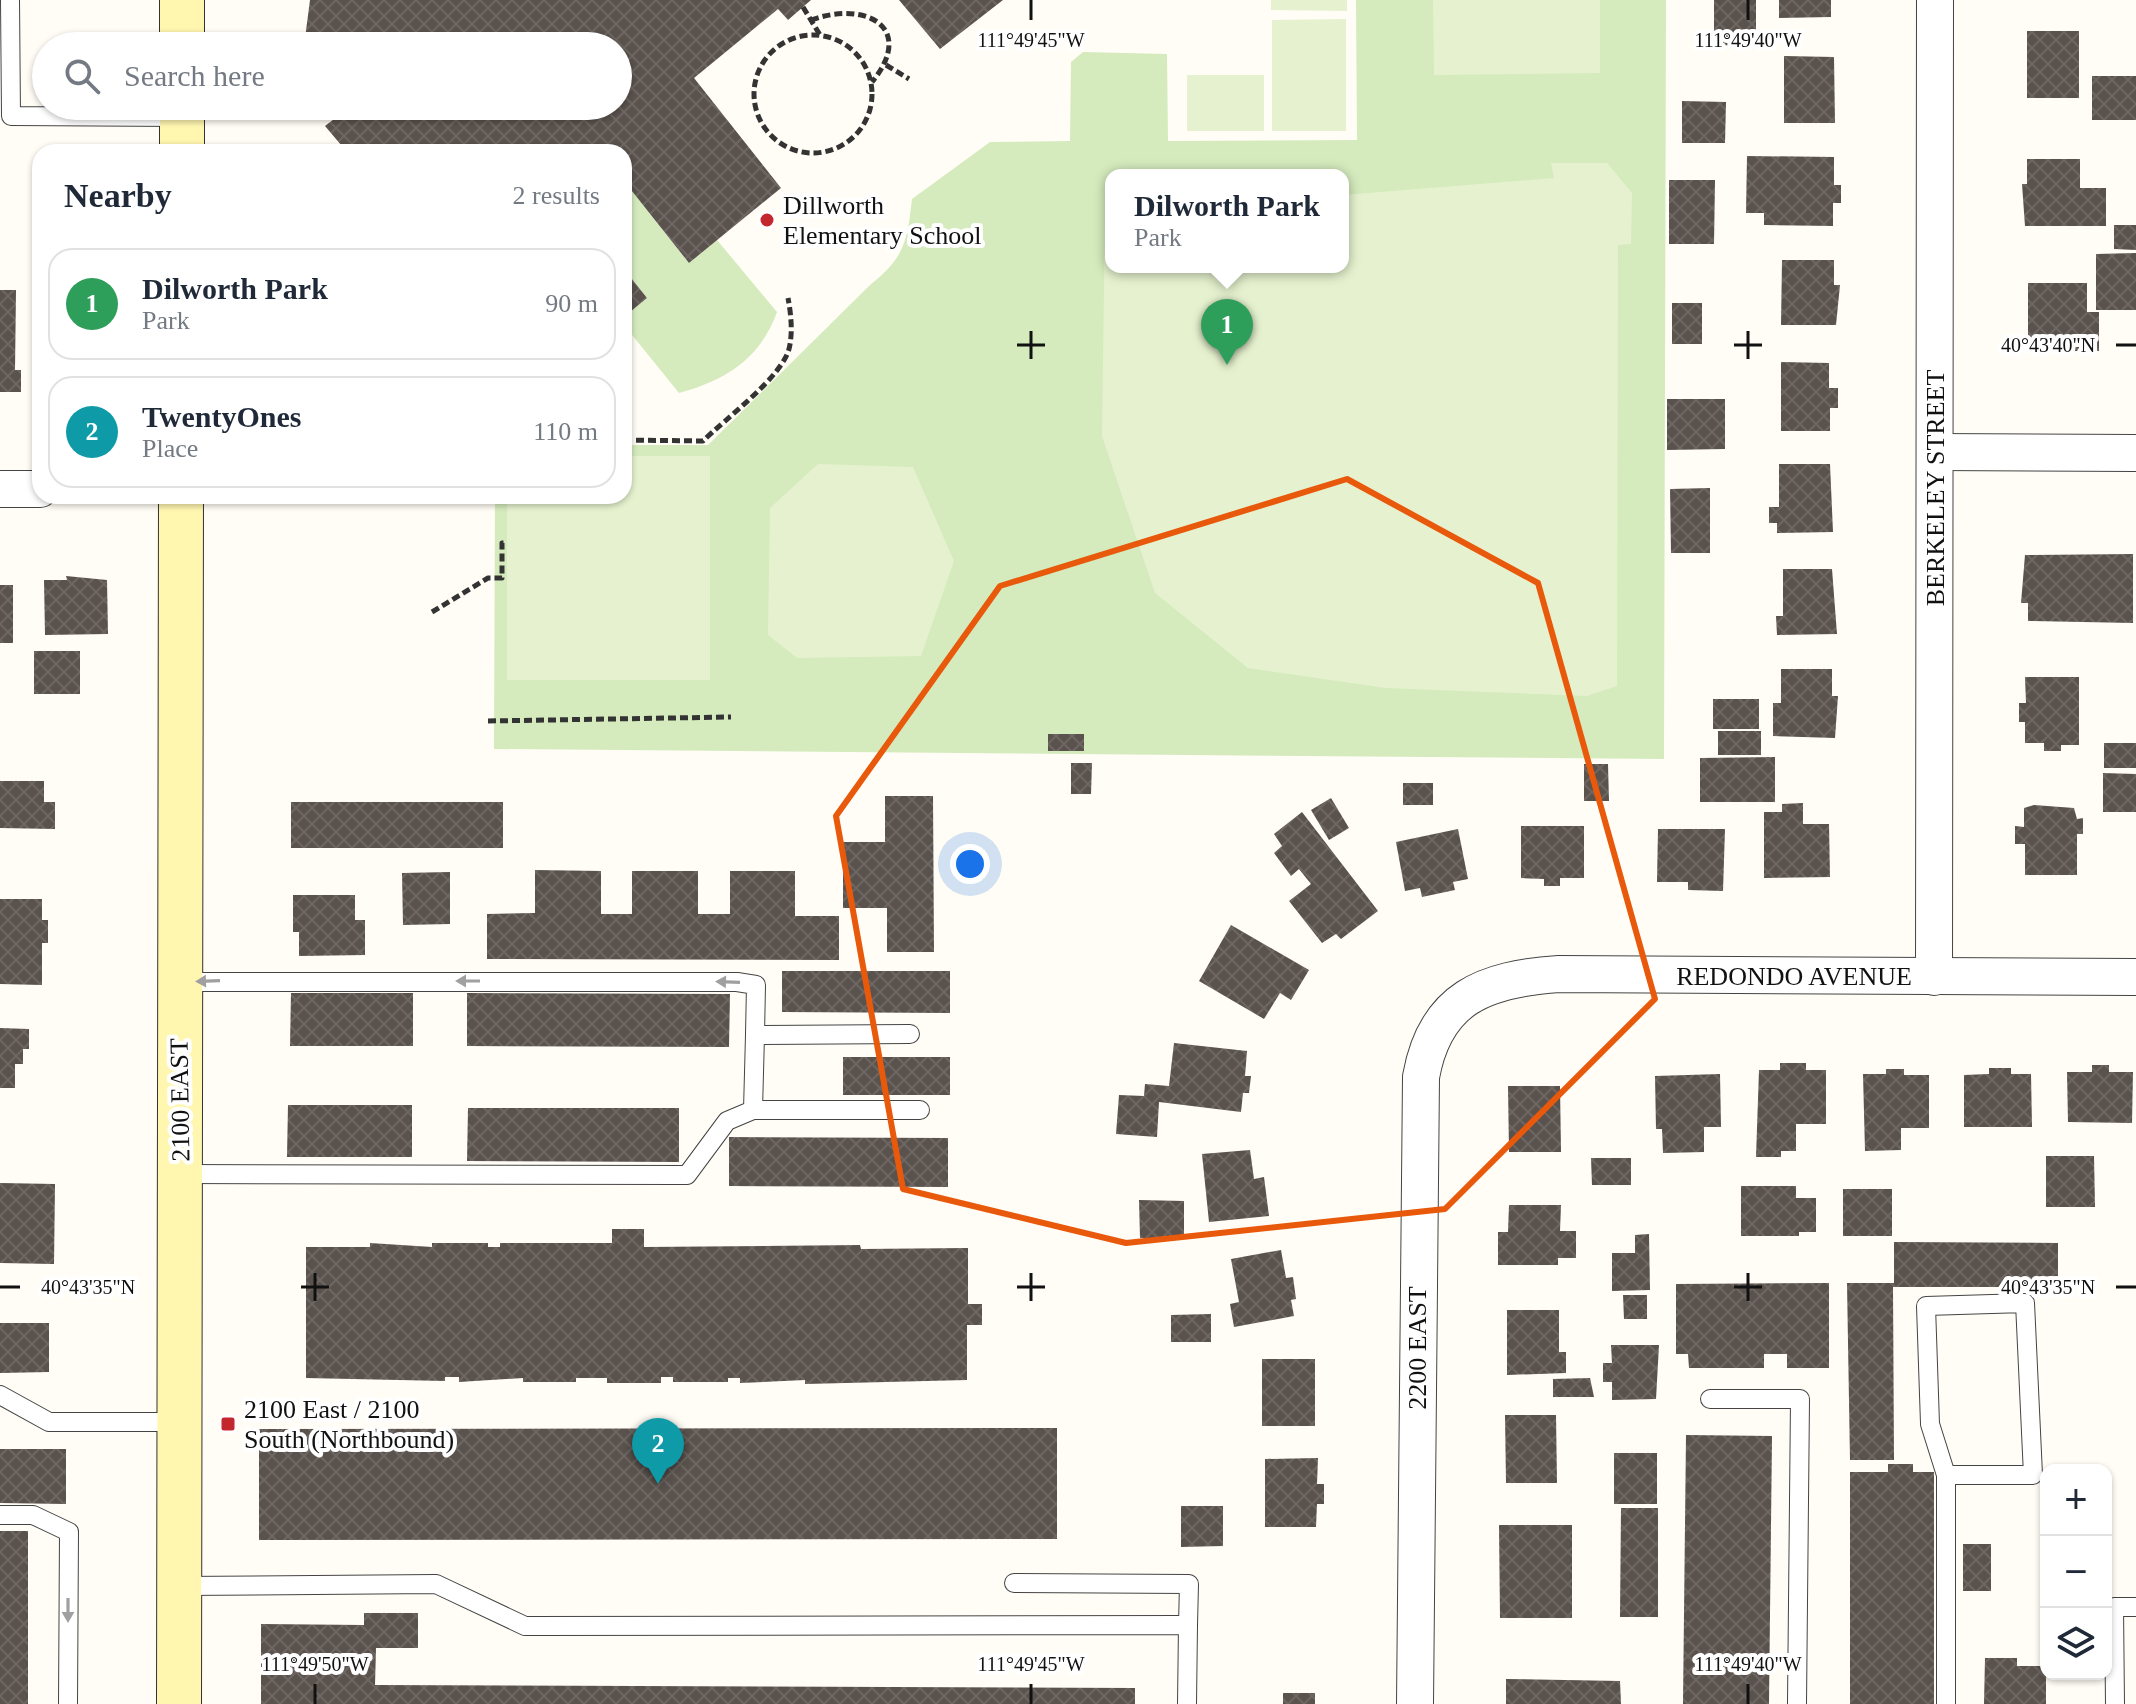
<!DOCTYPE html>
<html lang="en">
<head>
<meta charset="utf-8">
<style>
	body { margin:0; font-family:"Times New Roman",serif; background:#f2f2f3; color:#1f2937 }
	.controls { position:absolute; right:24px; bottom:24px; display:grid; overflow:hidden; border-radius:16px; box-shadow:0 2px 6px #0004 }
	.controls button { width:72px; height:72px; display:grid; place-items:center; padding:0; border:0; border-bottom:2px solid #e0e1e3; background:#fff; color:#1f2937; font:40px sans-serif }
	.you { position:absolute; left:970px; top:864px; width:28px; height:28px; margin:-20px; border:6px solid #fff; border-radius:50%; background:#1a73e8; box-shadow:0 0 0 12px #1a73e833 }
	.badge { display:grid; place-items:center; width:52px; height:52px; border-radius:50%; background:#c4262e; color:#fff; font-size:26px; font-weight:700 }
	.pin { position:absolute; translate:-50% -66px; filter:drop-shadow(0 2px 4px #0008) }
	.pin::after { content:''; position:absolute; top:42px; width:28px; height:24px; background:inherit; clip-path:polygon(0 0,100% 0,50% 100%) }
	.popup { position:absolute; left:1105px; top:169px; width:244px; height:104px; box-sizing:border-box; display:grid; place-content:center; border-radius:16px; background:#fff; filter:drop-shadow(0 2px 6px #0005); font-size:26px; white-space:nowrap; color:#747a83 }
	.popup b { font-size:30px; color:#1f2937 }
	.popup::after { content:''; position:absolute; left:50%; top:100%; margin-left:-16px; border:16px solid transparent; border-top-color:#fff }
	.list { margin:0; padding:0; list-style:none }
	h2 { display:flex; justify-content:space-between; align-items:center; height:104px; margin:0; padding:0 32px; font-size:34px }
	h2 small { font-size:26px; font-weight:400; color:#747a83 }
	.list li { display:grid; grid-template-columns:52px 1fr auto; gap:24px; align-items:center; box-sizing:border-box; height:112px; margin:0 16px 16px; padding:0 16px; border:2px solid #e0e1e3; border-radius:24px }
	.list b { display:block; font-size:30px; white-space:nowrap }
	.list p { margin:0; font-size:26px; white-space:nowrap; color:#747a83 }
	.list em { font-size:26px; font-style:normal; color:#747a83 }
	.icon { flex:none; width:44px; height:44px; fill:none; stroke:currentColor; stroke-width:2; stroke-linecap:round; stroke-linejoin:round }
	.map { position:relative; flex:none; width:2136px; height:1704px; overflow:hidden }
	.search { position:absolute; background:#fff; box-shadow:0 2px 6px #0004; left:32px; top:32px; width:600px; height:88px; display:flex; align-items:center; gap:20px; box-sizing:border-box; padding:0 28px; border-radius:44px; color:#747a83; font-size:30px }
	.panel { position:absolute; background:#fff; box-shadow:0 2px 6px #0004; left:32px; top:144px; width:600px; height:360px; border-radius:24px }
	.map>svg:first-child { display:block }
	.grass { fill:#d5ebbd; fill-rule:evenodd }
	.pitch { fill:#e6f2cf }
	.building { fill:url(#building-cross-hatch) }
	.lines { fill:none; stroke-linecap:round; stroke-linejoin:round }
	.lane-casing { stroke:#444; stroke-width:20 }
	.street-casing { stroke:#444; stroke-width:38 }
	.secondary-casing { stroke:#333; stroke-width:46 }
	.path { stroke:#333; stroke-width:5; stroke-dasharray:8 4; stroke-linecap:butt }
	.lane { stroke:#fff; stroke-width:18 }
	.street { stroke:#fff; stroke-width:36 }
	.secondary { stroke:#fff6b0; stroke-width:44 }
	.oneway { fill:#a0a0a0 }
	.marked { fill:none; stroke:#e8590c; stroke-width:6; stroke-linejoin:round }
	.ticks { fill:none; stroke:#111; stroke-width:3 }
	.poi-dot { fill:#c4262e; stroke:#fff; stroke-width:3 }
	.labels { text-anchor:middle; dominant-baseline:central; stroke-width:8; stroke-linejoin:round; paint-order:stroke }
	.poi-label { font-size:26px; fill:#111; stroke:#fff; text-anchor:start }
	.street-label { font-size:26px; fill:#111; stroke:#fff }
	.ticks-label { font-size:20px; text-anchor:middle; fill:#111; stroke:#fff; stroke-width:8; stroke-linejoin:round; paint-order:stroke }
</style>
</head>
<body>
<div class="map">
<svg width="2136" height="1704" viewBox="0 0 2136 1704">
	<defs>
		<pattern id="building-cross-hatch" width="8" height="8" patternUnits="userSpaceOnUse" patternTransform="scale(2)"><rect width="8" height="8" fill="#5a524d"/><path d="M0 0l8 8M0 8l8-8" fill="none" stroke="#6d6662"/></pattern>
	</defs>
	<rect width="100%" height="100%" fill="#fffdf5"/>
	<g class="grass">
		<path d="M1356,0h310l-2,759 -1170,-10 1,-253h129v-51h84l162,-160c35,-28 37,-43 42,-86l78,-57 80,-1 1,-79 12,-10 84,2 1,87 189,-1zM1111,175h232v92h-232z"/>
		<path d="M624,181l65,82 28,-23 60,72c-17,47 -51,68 -98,81l-55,-68v-8l23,-19 -23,-29z"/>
	</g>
	<g class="pitch">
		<path d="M1271,0h76v11l-76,-1z"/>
		<path d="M1433,0h167v73l-166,2z"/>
		<path d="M1346,19v112h-74v-111z"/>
		<rect x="1187" y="75" width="77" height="56"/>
		<path d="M1551,163h56l25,30 -1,51 -13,1 -1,441 -30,10 -201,-8 -138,-20 -93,-75 -53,-157 3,-218h6v49h232v-72l211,-17z"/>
		<path d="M624,456h86v224h-203v-184h117z"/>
		<path d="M818,464l95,3 41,94 -33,95 -124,2 -29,-23 2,-127z"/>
	</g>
	<g class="building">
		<path d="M310,0h501l-23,20 -10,-11 -84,69 87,110 -92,75 -65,-82v-29h-277l-22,-26 26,-20h267v-60h-314z"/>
		<path d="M899,0h104l-63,49z"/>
		<path d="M1714,0h42v46l-42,-1z"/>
		<path d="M1779,0h52v17l-52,1z"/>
		<rect x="2027" y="31" width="52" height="67"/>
		<path d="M1784,56l50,1 1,66h-51z"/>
		<rect x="2092" y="76" width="44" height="44"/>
		<path d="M1682,101l44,1 -1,41h-43z"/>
		<path d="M1747,156l87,1v28h7v18h-8v23l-69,-1v-12h-18z"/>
		<path d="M2027,159h53v29h26v38h-81l-3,-42h5z"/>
		<path d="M1669,180h46l-1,64h-45z"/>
		<rect x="34" y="220" width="6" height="32"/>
		<path d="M2114,225h22v25l-22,-1z"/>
		<path d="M2136,253v57h-40v-56z"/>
		<path d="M1782,260h52v25h6l-4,40h-55z"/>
		<path d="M624,269l23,29 -23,19z"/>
		<path d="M2028,283h59v29h12v39h-71z"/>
		<path d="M0,290h16l-1,80h6v22h-21z"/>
		<rect x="1672" y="303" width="30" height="41"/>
		<path d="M1781,362l48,1v25h9v20h-8v23h-49z"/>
		<path d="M1667,399h58v50l-58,1z"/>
		<path d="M1779,464h51l3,68 -56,1v-10h-8v-16h10z"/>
		<path d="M1710,488v65h-39l-1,-64z"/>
		<path d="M2133,554v69l-105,-2v-18h-7l4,-48z"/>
		<path d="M1783,569h49l5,65 -60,1 -1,-19h7z"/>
		<path d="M66,576l41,4 1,54 -63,1 -1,-55h23z"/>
		<rect x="0" y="585" width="13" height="58"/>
		<rect x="34" y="651" width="46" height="43"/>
		<path d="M1781,669h51v27h6l-3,42 -62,-2v-33h8z"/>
		<path d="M2025,677h54v68h-18v6h-17v-8h-19v-21h-6v-19h7z"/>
		<rect x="1713" y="699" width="46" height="30"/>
		<rect x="1718" y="731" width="43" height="24"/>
		<rect x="1048" y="734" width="36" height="17"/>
		<rect x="2104" y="743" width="32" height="25"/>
		<path d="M1775,757v45h-75v-44z"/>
		<path d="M1071,763h21l-1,31h-20z"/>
		<path d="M1584,764h24l1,37h-25z"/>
		<path d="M2103,773l33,1v38h-33z"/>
		<path d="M0,781h44v21h11v27l-55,-1z"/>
		<rect x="1403" y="783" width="30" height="22"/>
		<path d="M885,796h48l1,156h-47v-44h-44v-66h42z"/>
		<path d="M1331,798l18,30 -20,12 -18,-30z"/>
		<rect x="291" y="802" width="212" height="46"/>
		<path d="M1803,803v21h26l1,53 -66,1v-66h18v-8z"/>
		<path d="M2034,805l40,3 3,11 6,-1v16h-6v41h-52v-31h-10v-18l9,1v-19z"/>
		<path d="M1302,812l76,99 -37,28 -5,-5 -14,9 -33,-42 22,-17 -12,-15 -8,7 -17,-23 8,-7 -8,-12z"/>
		<path d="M1521,826h63v52h-24v8h-16v-7l-23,-1z"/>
		<path d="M1458,829l10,50 -15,3 2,8 -33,7 -2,-9 -15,3 -9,-49z"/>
		<path d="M1658,829h67l-2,62 -35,-1v-8h-31z"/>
		<path d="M535,870l66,1v43h31v-43h66v43h32v-43h65v45h44v44l-352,-1v-45l48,-1z"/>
		<path d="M450,872v52l-47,1 -1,-52z"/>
		<path d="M293,895h62v25h10v35l-66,1v-24h-6z"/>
		<path d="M0,899h42v21h6v23h-6v42l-42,-1z"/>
		<path d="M1231,925l78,45 -18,30 -11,-7 -16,26 -65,-38z"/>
		<path d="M782,971h168v42l-168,-1z"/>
		<path d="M291,993h122v53h-123z"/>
		<path d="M467,993l263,1 -1,53 -262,-1z"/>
		<path d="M0,1028l29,1v20h-6v15h-8v24h-15z"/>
		<path d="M1174,1043l73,8 -2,25h6l-2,17h-6l-2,19 -82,-10 -2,35 -41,-3 3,-39 25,1 1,-12 24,2z"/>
		<rect x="843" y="1057" width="107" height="38"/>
		<path d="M1780,1063h26v7h20v54h-30v27h-15v6h-25l3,-87h21z"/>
		<path d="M2092,1065h17v7h24l-1,51 -64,-1 -1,-50h25z"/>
		<path d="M1989,1068h22v6h20l1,53h-68v-52l25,-1z"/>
		<path d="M1886,1069h18v6h25v53h-28v22l-36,1 -2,-77h23z"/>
		<path d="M1720,1074l1,53h-17v25l-41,1 -1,-24h-6l-1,-53z"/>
		<path d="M1508,1086h52l1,66h-52z"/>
		<path d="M288,1105h124v52h-125z"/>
		<path d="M468,1108h211v54l-212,-1z"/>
		<path d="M729,1137l219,1v49l-219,-1z"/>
		<path d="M1250,1150l4,29 10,-2 5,39 -60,6 -7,-68z"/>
		<path d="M2046,1156h48l1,51h-49z"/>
		<path d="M1591,1158h40v27h-39z"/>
		<path d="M0,1183l55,1 -1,80 -54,-1z"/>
		<path d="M1741,1186h55v12h20v34h-17v4h-58z"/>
		<rect x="1843" y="1189" width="49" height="47"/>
		<path d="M1139,1200l45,1v37h-44z"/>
		<path d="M1509,1205h52l-1,26h16v27h-18v7h-60v-33h10z"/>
		<path d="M612,1229h32v18l216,-2 1,4 107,-1v56h14v21h-15v55l-162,4v-4l-65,3v-5h-12v4h-55v-5h-12v6h-54v-5h-31v4h-53v-4l-64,4v-5h-14v4l-139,-3v-131h64v-4l62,4v-4h56v4h12v-4h112z"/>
		<path d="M1649,1234l1,56 -38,1v-38h23v-18z"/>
		<path d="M1894,1242l164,1v44h-165l1,173h-44l-3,-177h47z"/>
		<path d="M1281,1250l5,28 7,-1 3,22 -5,1 3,16 -60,11 -4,-23 9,-2 -8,-43z"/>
		<path d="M1829,1283v85h-42v-14h-23v14h-75l-1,-14h-12v-70z"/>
		<path d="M1623,1295h24v24h-23z"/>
		<path d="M1507,1310h52v42h7v21l-59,2z"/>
		<path d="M1211,1314v28h-40v-27z"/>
		<path d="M0,1323h49v49l-49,1z"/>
		<path d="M1611,1345h48l-3,54 -44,1v-18h-9v-19h9z"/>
		<rect x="1262" y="1359" width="53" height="67"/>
		<path d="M1590,1378l4,19h-41v-18z"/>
		<path d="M1505,1415h51l1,68h-51z"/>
		<path d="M1057,1428v111l-798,1v-111z"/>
		<path d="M1686,1435l86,1 -3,268h-86z"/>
		<path d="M0,1449h66v55l-66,-1z"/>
		<rect x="1614" y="1453" width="43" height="51"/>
		<path d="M1318,1458l-1,26h7v20h-7l-1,23h-51v-68z"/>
		<path d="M1888,1464h25v8h21v232h-84v-232h38z"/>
		<path d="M1181,1506h42v40l-42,1z"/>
		<path d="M1621,1508h37v109h-38z"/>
		<path d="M1499,1525h73v93h-72z"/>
		<rect x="0" y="1531" width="28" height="173"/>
		<rect x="1963" y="1544" width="28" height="47"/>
		<path d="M364,1613h54v35h-42l-1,37 760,3v16h-874v-80l103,1z"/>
		<path d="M1985,1658h32v8h29v38h-62z"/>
		<path d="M1506,1679l114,2 1,23h-115z"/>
		<rect x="1283" y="1693" width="32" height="11"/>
	</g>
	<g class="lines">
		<defs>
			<g id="lane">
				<path d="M10,0l1,116 171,1"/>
				<path d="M181,982h556l19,3 -1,50"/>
				<path d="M753,1110h167"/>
				<path d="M181,1174l506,1 40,-54 26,-11 2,-75 155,-1"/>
				<path d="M0,1395l49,27h131"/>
				<path d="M1710,1399h90l-3,305"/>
				<path d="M1946,1475h87l-8,-172 -99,3 4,118 16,51v229"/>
				<path d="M0,1515h33l36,17 -1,172"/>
				<path d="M1014,1583l175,1 -1,41"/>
				<path d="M180,1586l256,-2 89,42 663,-1 -1,79"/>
				<path d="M2115,1704l-1,-97h22"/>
			</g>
			<g id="street">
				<path d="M1935,452l201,1"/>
				<path d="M0,489h40"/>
				<path d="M1934,977l1,-977"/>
				<path d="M1415,1704l6,-627c14,-79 63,-98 138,-103l577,3"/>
			</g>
			<g id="secondary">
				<path d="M182,46v-46"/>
				<path d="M182,152v-46"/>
				<path d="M179,1704l2,-1208"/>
			</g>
		</defs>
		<use href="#lane" class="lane-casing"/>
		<use href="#street" class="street-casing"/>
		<use href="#secondary" class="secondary-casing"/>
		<g class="path">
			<path d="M803,7l17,28"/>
			<path d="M811,20c56,-20 105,8 61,62"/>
			<circle cx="813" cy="94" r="59"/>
			<path d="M886,65l23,14"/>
			<path d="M624,440l79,1c22,-22 78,-63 86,-92 4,-16 2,-35 -1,-51"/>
			<path d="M432,612l56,-34h14v-35h5"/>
			<path d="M488,721l243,-4"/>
		</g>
		<use href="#lane" class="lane"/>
		<use href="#street" class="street"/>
		<use href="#secondary" class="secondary"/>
	</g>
	<defs><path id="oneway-solid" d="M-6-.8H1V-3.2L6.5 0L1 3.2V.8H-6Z" transform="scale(2)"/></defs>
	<g class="oneway">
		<use href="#oneway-solid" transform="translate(208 981) rotate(178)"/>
		<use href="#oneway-solid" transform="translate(468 981) rotate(-180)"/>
		<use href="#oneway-solid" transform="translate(728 982) rotate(-178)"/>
		<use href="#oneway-solid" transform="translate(68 1610) rotate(90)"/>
	</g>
	<path class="marked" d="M1347,479l191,104 117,416 -210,210 -319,34 -223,-54 -67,-373 164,-230z"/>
	<path class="ticks" d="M1031,0v20M1748,0v20M1031,331v28M1748,331v28M1017,345h28M1734,345h28M2116,345h20M315,1273v28M1031,1273v28M1748,1273v28M0,1287h20M301,1287h28M1017,1287h28M1734,1287h28M2116,1287h20M315,1684v20M1031,1684v20M1748,1684v20"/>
	<g class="poi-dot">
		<circle cx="767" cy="220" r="8"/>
		<rect x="220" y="1416" width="16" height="16" rx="4"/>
	</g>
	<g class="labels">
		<g class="poi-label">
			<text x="783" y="205">Dillworth<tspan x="783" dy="30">Elementary School</tspan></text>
			<text x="244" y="1409">2100 East / 2100<tspan x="244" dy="30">South (Northbound)</tspan></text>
		</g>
		<g class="street-label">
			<text transform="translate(1935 488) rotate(-90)">BERKELEY STREET</text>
			<text x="1794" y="976">REDONDO AVENUE</text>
			<text transform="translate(180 1100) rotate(-91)">2100 EAST</text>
			<text transform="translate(1417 1348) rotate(-90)">2200 EAST</text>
		</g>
	</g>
	<g class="ticks-label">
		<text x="1031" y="47">111°49'45"W</text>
		<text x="1748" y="47">111°49'40"W</text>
		<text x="2048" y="352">40°43'40"N</text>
		<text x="88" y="1294">40°43'35"N</text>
		<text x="2048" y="1294">40°43'35"N</text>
		<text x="315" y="1671">111°49'50"W</text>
		<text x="1031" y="1671">111°49'45"W</text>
		<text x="1748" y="1671">111°49'40"W</text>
	</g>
</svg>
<div class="controls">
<button>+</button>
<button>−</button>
<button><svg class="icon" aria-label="layers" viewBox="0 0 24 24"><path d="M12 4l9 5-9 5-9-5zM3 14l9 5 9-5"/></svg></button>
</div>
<div class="you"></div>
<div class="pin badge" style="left:1227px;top:365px;background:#2e9e5b">1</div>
<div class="popup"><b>Dilworth Park</b>Park</div>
<div class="pin badge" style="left:658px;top:1484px;background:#0f9aa8">2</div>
<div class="search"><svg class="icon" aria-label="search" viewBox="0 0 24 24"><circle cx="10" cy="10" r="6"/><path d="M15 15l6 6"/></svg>Search here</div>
<section class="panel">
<h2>Nearby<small>2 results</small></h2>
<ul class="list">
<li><span class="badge" style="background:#2e9e5b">1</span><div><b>Dilworth Park</b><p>Park</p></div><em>90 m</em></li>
<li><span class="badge" style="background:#0f9aa8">2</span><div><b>TwentyOnes</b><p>Place</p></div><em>110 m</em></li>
</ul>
</section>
</div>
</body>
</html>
